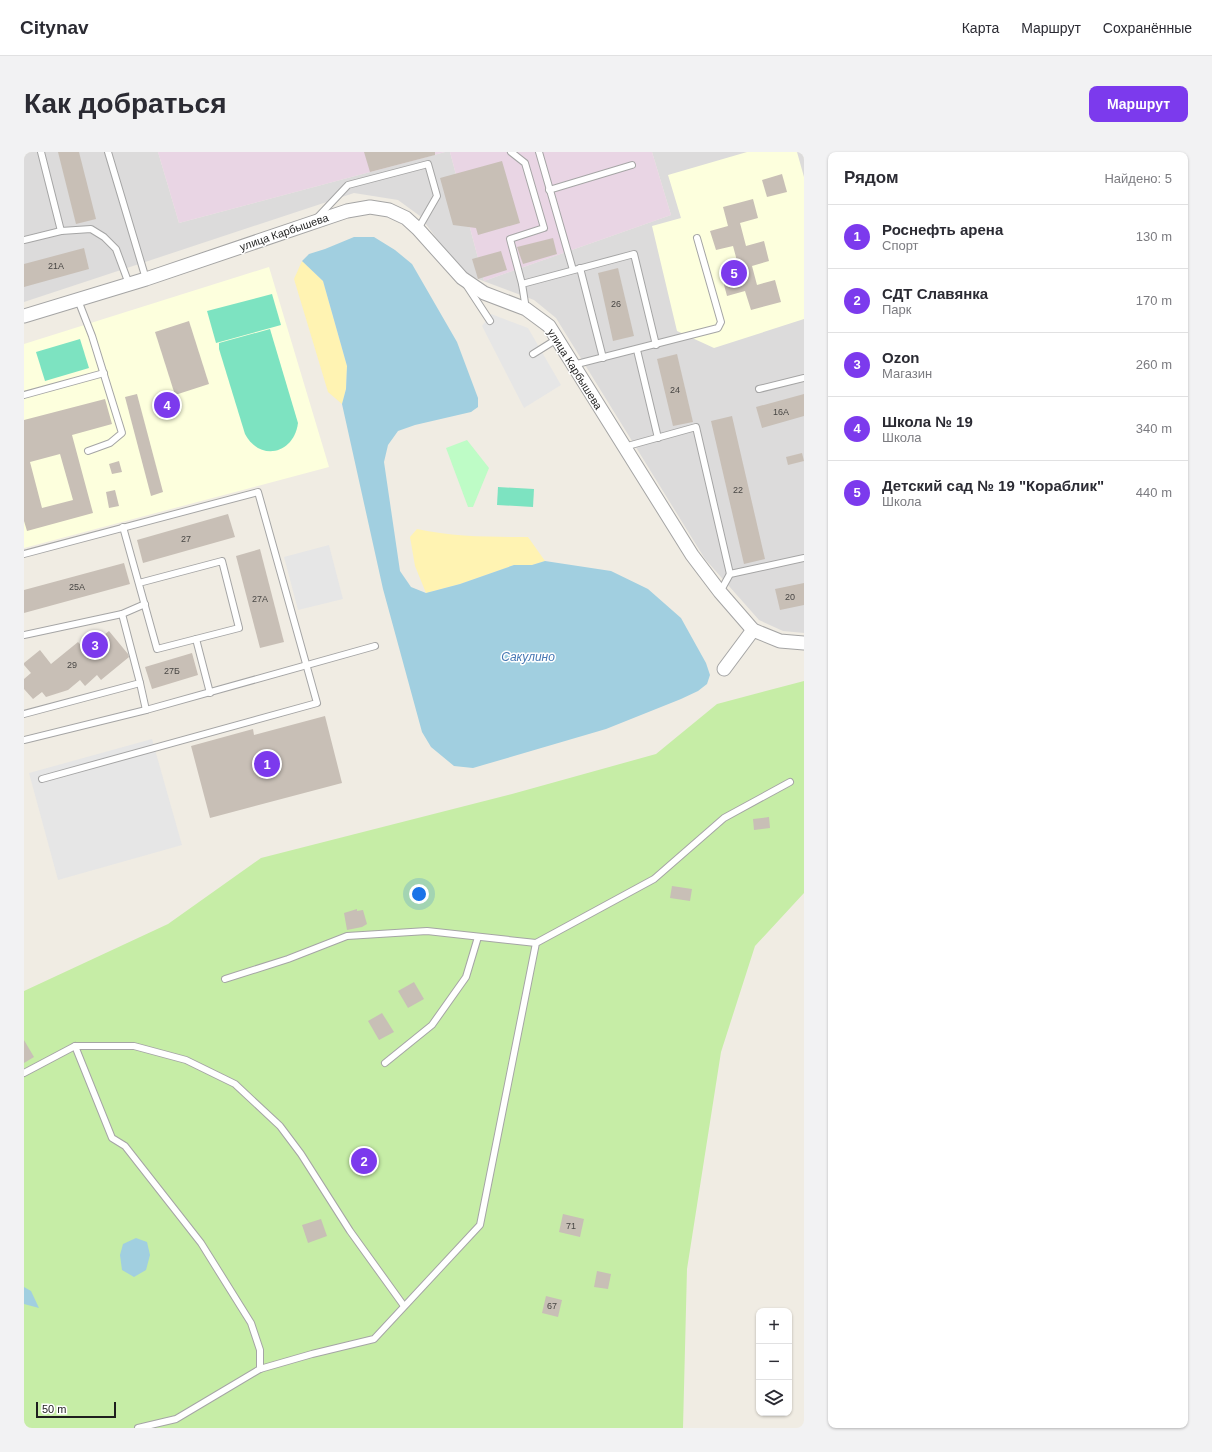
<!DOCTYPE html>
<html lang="ru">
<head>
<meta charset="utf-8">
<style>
	body { margin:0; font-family:Arial,sans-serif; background:#f2f2f3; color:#2b2b33 }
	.controls { position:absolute; right:12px; bottom:12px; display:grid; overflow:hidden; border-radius:8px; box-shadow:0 1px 3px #0004 }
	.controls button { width:36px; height:36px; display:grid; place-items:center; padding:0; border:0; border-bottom:1px solid #e1e1e2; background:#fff; color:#2b2b33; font:20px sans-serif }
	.scale { position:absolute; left:12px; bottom:10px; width:80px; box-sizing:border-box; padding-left:4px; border:2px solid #1e1e1e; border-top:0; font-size:11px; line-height:14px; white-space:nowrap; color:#1e1e1e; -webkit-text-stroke:3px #fff; paint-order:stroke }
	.you { position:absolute; left:395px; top:742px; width:14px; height:14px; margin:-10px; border:3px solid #fff; border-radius:50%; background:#1a73e8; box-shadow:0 0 0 6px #1a73e833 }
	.badge { display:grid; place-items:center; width:26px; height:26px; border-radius:50%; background:#7c3aed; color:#fff; font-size:13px; font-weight:700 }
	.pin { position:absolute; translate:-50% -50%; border:2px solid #fff; box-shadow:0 1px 4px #0006 }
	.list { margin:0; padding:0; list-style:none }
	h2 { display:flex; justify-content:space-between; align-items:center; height:52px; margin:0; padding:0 16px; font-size:17px }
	h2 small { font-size:13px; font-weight:400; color:#7c7c81 }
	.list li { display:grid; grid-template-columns:26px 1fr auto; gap:12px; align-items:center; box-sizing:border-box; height:64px; padding:0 16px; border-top:1px solid #e1e1e2 }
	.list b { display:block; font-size:15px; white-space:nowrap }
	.list p { margin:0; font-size:13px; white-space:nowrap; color:#7c7c81 }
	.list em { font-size:13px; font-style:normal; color:#7c7c81 }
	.icon { flex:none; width:22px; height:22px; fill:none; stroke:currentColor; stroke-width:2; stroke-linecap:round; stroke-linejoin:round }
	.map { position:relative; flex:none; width:780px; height:1276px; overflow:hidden; border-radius:8px }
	header { display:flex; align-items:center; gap:24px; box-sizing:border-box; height:56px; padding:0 20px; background:#fff; border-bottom:1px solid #e1e1e2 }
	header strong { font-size:19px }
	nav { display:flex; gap:22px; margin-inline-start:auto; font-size:14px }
	.intro { display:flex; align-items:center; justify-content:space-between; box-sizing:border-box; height:96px; padding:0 24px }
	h1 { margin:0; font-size:28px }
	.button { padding:10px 18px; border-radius:8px; background:#7c3aed; color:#fff; font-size:14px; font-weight:700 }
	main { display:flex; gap:24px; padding:0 24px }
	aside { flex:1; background:#fff; border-radius:8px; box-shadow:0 1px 3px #0004 }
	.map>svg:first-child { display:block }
	.residential { fill:#dcdbdb }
	.industrial { fill:#e9d5e4 }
	.education { fill:#fdffdd }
	.grass { fill:#c6eda6 }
	.sand { fill:#fff3b2 }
	.park { fill:#befcc6 }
	.pitch { fill:#7de3c1 }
	.parking { fill:#e6e6e6 }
	.water { fill:#a1cfe0 }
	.building { fill:#c8bfb6; fill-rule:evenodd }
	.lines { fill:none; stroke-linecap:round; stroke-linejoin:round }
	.service-casing { stroke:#a5a5a5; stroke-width:8 }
	.minor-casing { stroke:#a5a5a5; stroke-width:15 }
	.service { stroke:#fff; stroke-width:6 }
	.minor { stroke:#fff; stroke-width:13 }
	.labels { text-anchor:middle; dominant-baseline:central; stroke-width:3; stroke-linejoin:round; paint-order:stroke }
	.number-label { font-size:9px; fill:#484644 }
	.street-label { font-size:11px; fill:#1e1e1e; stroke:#fff }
	.water-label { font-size:12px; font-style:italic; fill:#4577b3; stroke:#fff }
</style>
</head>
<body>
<header>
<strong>Citynav</strong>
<nav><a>Карта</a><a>Маршрут</a><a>Сохранённые</a></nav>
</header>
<div class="intro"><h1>Как добраться</h1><a class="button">Маршрут</a></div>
<main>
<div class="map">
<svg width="780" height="1276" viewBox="0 0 780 1276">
	<rect width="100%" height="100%" fill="#f0ece3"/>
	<path class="residential" d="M0,0h134l21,71 266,-71h5l34,129 187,-66 -19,-63h152v481l-21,-2 -24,-11 -54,-61 -149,-241 -22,-18 -72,-27 -42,-57 -22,-16 -44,-7 -330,109z"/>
	<g class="industrial">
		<path d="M134,0h287l-266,71z"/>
		<path d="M426,0h202l19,63 -187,66z"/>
	</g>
	<g class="education">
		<path d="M723,0h50l7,25v142l-90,29 -37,-17 -25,-105 29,-8 -13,-43z"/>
		<path d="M245,115l60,200 -305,81v-204z"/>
	</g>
	<path class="grass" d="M780,529v212l-49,53 -34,106 -34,217 -4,159h-659v-437l144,-67 93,-66 251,-64 144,-40 61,-50z"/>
	<g class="sand">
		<path d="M278,109l21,20 24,85 -1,23 -4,15 -14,-12 -34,-113z"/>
		<path d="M393,377c37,8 74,8 111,8l17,24 -13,4h-18l-54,19 -34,9 -11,-27 -5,-29z"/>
	</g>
	<path class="park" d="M443,288l22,28 -16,39h-5l-22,-59z"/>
	<g class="pitch">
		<path d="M248,142l9,31 -65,18 -9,-32z"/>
		<path d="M246,177l28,94c-4,31 -38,39 -53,11l-26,-85v-6z"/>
		<path d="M56,187l9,29 -44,13 -9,-29z"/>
		<path d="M474,335l36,2 -1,18 -36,-2z"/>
	</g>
	<g class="parking">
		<path d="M467,162l37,14 33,57 -37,23 -42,-82z"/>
		<path d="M305,393l14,54 -45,11 -14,-53z"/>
		<path d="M128,587l30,106 -124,35 -29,-107z"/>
	</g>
	<g class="water">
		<path d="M330,85h20l21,13 17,14 45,78 21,56v9l-7,5 -56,13 -17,6 -10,14 -4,17 16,109 11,16 15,6 34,-9 54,-19h18l13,-4 66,10 37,18 33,29 25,45 4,12 -3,9 -9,7 -17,8 -75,30 -133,39 -19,-2 -23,-19 -9,-15 -39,-143 -41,-185 4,-15 1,-23 -24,-85 -21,-20 7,-7 16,-5z"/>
		<path d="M112,1086l11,4 3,13 -4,15 -12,7 -12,-7 -2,-15 3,-11z"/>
		<path d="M0,1135l7,4 8,17 -15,-4z"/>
	</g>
	<g class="building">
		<path d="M34,0h21l17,67 -20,5z"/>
		<path d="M340,0h71v3l-65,17z"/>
		<path d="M478,9l18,62 -42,12 -2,-7 -23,-3 -13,-47z"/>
		<path d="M758,22l5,18 -20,5 -5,-17z"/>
		<path d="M729,47l5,19 -18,5 6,23 18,-5 5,20 -17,5 5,19 18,-5 6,22 -30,8 -6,-19 -18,5 -5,-19 18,-5 -7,-26 -17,4 -6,-19 18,-5 -5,-19z"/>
		<path d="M529,86l4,16 -34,10 -6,-17z"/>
		<path d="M60,96l5,21 -65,18v-23z"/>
		<path d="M477,99l6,19 -29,9 -6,-20z"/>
		<path d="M594,116l16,68 -21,5 -15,-68z"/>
		<path d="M165,169l20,63 -34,11 -20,-63z"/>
		<path d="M653,202l16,68 -20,4 -16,-67z"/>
		<path d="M113,242l26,98 -12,4 -26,-99z"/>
		<path d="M780,242v22l-42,12 -6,-21z"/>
		<path d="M81,247l7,25 -40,11 21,78 -66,18 -3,-10v-101zM36,302l13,46 -31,8 -12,-46z"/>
		<path d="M708,264l33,143 -21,5 -33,-143z"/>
		<path d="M778,301l2,8 -16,4 -2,-8z"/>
		<path d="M95,309l3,11 -10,2 -3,-10z"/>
		<path d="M91,338l4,16 -10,2 -3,-16z"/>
		<path d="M204,362l7,23 -92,26 -6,-23z"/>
		<path d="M236,397l24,93 -24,6 -24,-92z"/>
		<path d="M100,411l6,21 -106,29v-23z"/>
		<path d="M780,431v22l-24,5 -5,-21z"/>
		<path d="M85,479l19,23 1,3 -28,23 -4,-5 -12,11 -5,-6 -12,10 -22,7 -4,-5 -9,7 -9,-10v-10l7,-6 -7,-8v-2l16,-13 11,14 27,-22 7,8z"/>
		<path d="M168,501l6,22 -46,14 -7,-22z"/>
		<path d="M301,564l17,67 -132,35 -19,-72 62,-17 1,6z"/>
		<path d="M745,665l1,11 -16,2 -1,-11z"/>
		<path d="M648,734l20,3 -2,12 -20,-3z"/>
		<path d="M333,757v2l6,-1 4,14 -5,3 -15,3 -3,-17z"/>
		<path d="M390,830l10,17 -16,9 -10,-17z"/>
		<path d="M358,861l12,19 -15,8 -11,-19z"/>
		<path d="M0,888l10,17 -10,6z"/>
		<path d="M539,1062l21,5 -4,18 -21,-5z"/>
		<path d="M297,1067l6,17 -19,7 -6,-18z"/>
		<path d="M573,1119l14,3 -3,15 -14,-2z"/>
		<path d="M522,1144l16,4 -4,17 -16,-4z"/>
	</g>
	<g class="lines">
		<defs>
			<g id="service">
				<path d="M17,0l20,79 30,-2 13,8 12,12 13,35"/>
				<path d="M84,0l38,127"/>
				<path d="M487,0l14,11 19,65 -34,11 12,45"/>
				<path d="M515,0l34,118"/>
				<path d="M525,38l83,-25"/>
				<path d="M292,67l32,-34 80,-21 9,32 -19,33"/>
				<path d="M0,88l37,-9"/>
				<path d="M556,116l23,90"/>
				<path d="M443,134l23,35"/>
				<path d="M54,148l14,36 30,97 -12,10 -22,8"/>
				<path d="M502,157l-4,-25 112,-30 22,91"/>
				<path d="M613,198l21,88"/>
				<path d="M509,202l24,-15"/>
				<path d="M549,213l145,-37 3,-6 -24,-84"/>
				<path d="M735,237l45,-11"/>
				<path d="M0,243l80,-22"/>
				<path d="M600,295l72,-20 34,147"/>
				<path d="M99,375l34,122 82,-21 -17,-67 -83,22"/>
				<path d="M0,402l234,-62 59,211 -275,76"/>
				<path d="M696,440l10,-18 74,-16"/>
				<path d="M0,483l98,-21 23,-10"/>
				<path d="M172,487l14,54"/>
				<path d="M116,531l6,27"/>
				<path d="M0,562l116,-31 -18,-69"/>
				<path d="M0,588l122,-30 229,-64"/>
				<path d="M201,827l63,-20 59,-23 80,-5 109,12"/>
				<path d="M51,894l37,92 13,8 76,97 50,80 9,27v19"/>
				<path d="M361,911l47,-38 34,-48 12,-40"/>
				<path d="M0,921l51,-27h59l52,14 49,24 45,42 21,28 49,77 54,75"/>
				<path d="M114,1276l38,-9 84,-50 52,-15 62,-15 106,-114 56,-282 118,-64 70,-61 66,-36"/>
			</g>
			<g id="minor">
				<path d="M0,164l122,-37 201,-68 23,-4 19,3 17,8 12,11 44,49 22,15 42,16 23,17 143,229 28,37 33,38 27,11 24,2"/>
				<path d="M700,517l29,-39"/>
			</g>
		</defs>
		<use href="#service" class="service-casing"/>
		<use href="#minor" class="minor-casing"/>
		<use href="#service" class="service"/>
		<use href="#minor" class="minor"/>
	</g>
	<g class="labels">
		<g class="number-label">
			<text x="32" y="114">21А</text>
			<text x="592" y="152">26</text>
			<text x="651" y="238">24</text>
			<text x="757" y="260">16А</text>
			<text x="714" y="338">22</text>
			<text x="162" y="387">27</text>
			<text x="53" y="435">25А</text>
			<text x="766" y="445">20</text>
			<text x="236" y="447">27А</text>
			<text x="48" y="513">29</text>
			<text x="148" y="519">27Б</text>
			<text x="547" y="1074">71</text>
			<text x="528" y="1154">67</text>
		</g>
		<g class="street-label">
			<text transform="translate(260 80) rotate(-19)">улица Карбышева</text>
			<text transform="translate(551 217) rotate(58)">улица Карбышева</text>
		</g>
		<g class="water-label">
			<text x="504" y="505">Сакулино</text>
		</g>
	</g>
</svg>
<div class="controls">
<button>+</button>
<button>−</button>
<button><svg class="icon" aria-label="layers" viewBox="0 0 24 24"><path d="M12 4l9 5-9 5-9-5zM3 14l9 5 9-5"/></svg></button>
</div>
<div class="scale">50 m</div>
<div class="you"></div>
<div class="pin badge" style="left:243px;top:612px">1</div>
<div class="pin badge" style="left:340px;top:1009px">2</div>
<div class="pin badge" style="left:71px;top:493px">3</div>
<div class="pin badge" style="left:143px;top:253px">4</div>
<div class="pin badge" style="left:710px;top:121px">5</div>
</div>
<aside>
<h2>Рядом<small>Найдено: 5</small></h2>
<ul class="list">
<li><span class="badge">1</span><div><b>Роснефть арена</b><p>Спорт</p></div><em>130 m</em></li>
<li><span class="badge">2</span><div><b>СДТ Славянка</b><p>Парк</p></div><em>170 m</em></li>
<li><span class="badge">3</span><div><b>Ozon</b><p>Магазин</p></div><em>260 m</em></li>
<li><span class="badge">4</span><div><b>Школа № 19</b><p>Школа</p></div><em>340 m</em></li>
<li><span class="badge">5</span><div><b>Детский сад № 19 &quot;Кораблик&quot;</b><p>Школа</p></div><em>440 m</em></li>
</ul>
</aside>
</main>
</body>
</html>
